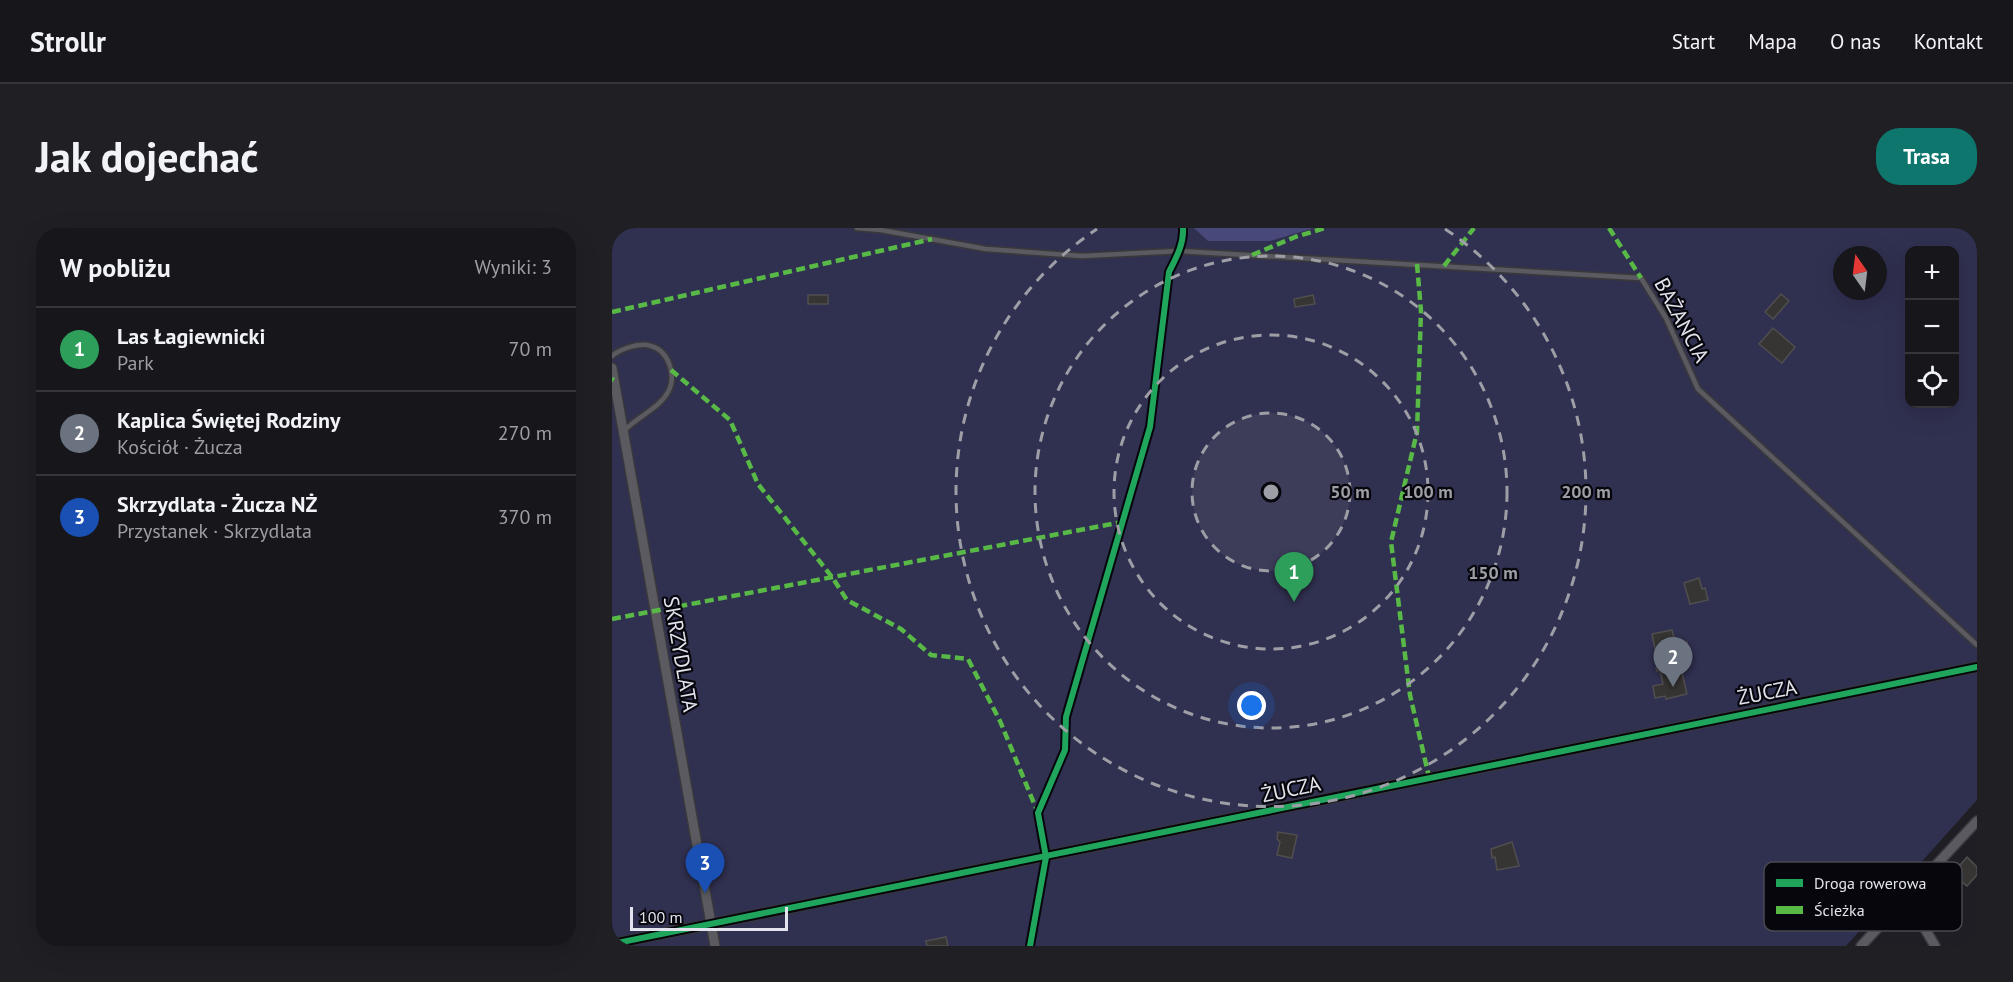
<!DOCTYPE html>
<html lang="pl">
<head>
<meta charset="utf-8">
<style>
	body { margin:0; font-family:"PT Sans",sans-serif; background:#1f1f24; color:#f1f3f6 }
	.controls { position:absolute; right:18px; top:18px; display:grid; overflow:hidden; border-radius:12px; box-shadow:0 6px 24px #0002 }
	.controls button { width:54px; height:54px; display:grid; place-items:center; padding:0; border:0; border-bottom:2px solid #35353a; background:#16161b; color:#f1f3f6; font:30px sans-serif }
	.compass { position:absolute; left:1221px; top:18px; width:54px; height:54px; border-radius:50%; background:#16161b; box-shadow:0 6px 24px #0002; rotate:346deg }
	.scale { position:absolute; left:18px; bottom:15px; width:158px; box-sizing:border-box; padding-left:6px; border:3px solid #e3e3ed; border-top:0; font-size:16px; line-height:21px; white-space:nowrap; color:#e3e3ed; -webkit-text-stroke:4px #06060c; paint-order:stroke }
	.you { position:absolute; left:640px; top:478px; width:21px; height:21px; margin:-15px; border:4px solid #fff; border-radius:50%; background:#1a73e8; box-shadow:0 0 0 9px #1a73e833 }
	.badge { display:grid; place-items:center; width:39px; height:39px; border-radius:50%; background:#0f766e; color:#fff; font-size:20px; font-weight:700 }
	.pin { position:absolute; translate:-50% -50px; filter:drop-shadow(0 2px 3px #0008) }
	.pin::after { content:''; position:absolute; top:32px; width:21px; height:18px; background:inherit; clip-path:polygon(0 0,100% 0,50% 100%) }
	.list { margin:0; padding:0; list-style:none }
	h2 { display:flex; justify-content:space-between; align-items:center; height:78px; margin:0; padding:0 24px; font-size:26px }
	h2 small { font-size:20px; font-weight:400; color:#9e9fa3 }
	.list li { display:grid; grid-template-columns:39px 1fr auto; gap:18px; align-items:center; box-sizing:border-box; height:84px; padding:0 24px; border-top:2px solid #35353a }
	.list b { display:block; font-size:22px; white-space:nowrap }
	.list p { margin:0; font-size:20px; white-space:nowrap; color:#9e9fa3 }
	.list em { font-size:20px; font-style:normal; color:#9e9fa3 }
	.icon { flex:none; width:33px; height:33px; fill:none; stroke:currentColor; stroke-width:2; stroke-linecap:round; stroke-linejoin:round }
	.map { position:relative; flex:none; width:1365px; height:718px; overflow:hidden; border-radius:24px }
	header { display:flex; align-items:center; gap:36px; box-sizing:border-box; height:84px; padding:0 30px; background:#16161b; border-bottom:2px solid #35353a }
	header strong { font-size:28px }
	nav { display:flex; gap:33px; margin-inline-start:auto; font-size:21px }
	.intro { display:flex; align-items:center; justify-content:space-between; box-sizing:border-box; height:144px; padding:0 36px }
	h1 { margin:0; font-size:42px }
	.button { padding:15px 27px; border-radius:24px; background:#0f766e; color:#fff; font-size:21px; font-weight:700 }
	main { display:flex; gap:36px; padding:0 36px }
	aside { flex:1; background:#16161b; border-radius:24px; box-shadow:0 6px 24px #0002 }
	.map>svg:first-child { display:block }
	.green { fill:#303050; fill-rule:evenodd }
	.water { fill:#49487a }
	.building { fill:#363534; stroke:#504e4e; stroke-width:1.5 }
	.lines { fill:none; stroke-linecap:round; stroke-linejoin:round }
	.service-casing { stroke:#38383e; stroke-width:8 }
	.minor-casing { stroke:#38383e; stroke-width:12 }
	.service { stroke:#5a5a60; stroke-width:4.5 }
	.minor { stroke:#5a5a60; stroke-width:9 }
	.quiet { stroke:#58b947; stroke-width:4.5; stroke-dasharray:9 4.5; stroke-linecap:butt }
	.cycleway-casing { stroke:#06060c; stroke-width:10 }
	.cycleway { stroke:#20a55d; stroke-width:6 }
	.ring { fill:none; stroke:#9e9ea7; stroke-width:3; stroke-dasharray:10 8 }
	.labels { text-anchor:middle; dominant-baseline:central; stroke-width:4.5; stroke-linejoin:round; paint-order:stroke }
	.street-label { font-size:21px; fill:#e3e3ed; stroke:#06060c }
	.key { fill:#06060c; stroke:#484850; stroke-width:1.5 }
	.key-label { font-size:16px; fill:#e3e3ed }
	.centre { fill:#9e9ea7; stroke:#06060c; stroke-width:3 }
	.ring-label { font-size:18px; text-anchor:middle; font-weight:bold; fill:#9e9ea7; stroke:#06060c; stroke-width:4.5; stroke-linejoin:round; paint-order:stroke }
</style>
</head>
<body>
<header>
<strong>Strollr</strong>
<nav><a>Start</a><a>Mapa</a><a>O nas</a><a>Kontakt</a></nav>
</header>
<div class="intro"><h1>Jak dojechać</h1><a class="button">Trasa</a></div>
<main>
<aside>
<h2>W pobliżu<small>Wyniki: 3</small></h2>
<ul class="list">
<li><span class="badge" style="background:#2e9e5b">1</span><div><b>Las Łagiewnicki</b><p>Park</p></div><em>70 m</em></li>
<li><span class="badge" style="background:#6b7280">2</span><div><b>Kaplica Świętej Rodziny</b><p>Kościół · Żucza</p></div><em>270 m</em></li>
<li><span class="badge" style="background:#1a4fb4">3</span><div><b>Skrzydlata - Żucza NŻ</b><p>Przystanek · Skrzydlata</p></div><em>370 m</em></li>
</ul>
</aside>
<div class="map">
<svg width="1365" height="718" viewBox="0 0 1365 718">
	<rect width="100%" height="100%" fill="#1e1e24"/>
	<path class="green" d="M0,0h1365v572l-131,146h-1234zM1298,22h44v154h-44zM1230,27h36v36h-36z"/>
	<path class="water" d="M582,0h120l-44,13h-62z"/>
	<g class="building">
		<path d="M1169,66l8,7 -16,18 -8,-7z"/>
		<rect x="196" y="67" width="20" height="9"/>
		<path d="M701,67l2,9 -20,3 -1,-8z"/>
		<path d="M1161,100l22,19 -13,16 -23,-19z"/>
		<path d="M1087,350l3,11 3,-1 3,12 -18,4 -6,-21z"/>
		<path d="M1060,402l4,16 11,-4 1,7 -11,2 10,43 -21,5 -1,-3 -10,2 -2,-12 10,-2 -3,-14 -3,1 -1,-3h3l-7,-34z"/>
		<path d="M666,604l19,3 -5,23 -15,-3 3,-13 -3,-3z"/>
		<path d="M900,614l7,24 -22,4 -2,-13 -3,1 -1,-9z"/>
		<path d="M1355,629l10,10v8l-10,11 -5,-4 -6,6 -9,-8z"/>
		<path d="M334,709l2,9h-21l-1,-5z"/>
		<path d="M1363,712l2,6h-15z"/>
	</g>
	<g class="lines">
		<defs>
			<g id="service">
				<path d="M245,0l24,2 105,19 96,7 97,-5 462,27 25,40 32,71 279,256"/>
				<path d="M0,128c8,-7 28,-14 39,-10 18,5 26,30 17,46 -9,17 -32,25 -45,40"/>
			</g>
			<g id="minor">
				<path d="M0,140l103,578"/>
				<path d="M1289,674l20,20 14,24"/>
				<path d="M0,716l1365,-277"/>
				<path d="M1249,718l116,-125"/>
			</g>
		</defs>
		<use href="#service" class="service-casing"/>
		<use href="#minor" class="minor-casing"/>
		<use href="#service" class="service"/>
		<use href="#minor" class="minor"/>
		<g class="quiet">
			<path d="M997,0l32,50"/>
			<path d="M640,27l43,-18 30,-9"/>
			<path d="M805,36l4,47 -4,121 -26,110 19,153 19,82"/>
			<path d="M832,38l30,-38"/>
			<path d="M0,84l320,-73"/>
			<path d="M59,142l59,50 28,64 74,93 15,23 54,29 30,26 37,4 32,62 38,92"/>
			<path d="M0,151l2,1"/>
			<path d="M0,391l510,-97"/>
		</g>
		<defs>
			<g id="cycleway">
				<path d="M0,716l1365,-277"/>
				<path d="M418,718l16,-89 -8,-44 27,-63 1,-33 84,-290 19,-155c7,-14 15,-28 14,-44"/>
			</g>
		</defs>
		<use href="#cycleway" class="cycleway-casing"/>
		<use href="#cycleway" class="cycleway"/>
	</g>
	<circle cx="659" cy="264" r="79" fill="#9e9ea7" fill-opacity=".12"/>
	<g class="ring">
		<circle cx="659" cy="264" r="79"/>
		<circle cx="659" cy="264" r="157"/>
		<circle cx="659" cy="264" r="236"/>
		<path d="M833 1A315 315 0 1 1 485 1"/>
	</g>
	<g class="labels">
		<g class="street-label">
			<text transform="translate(1070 92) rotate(62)">BAŻANCIA</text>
			<text transform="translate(69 426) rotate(80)">SKRZYDLATA</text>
			<text transform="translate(1155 464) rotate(-11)">ŻUCZA</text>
			<text transform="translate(679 561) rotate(-12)">ŻUCZA</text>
		</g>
	</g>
	<rect x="1152" y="634" width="198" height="69" rx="9" class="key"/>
	<rect x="1164" y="651" width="27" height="8" fill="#20a55d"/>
	<rect x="1164" y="678" width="27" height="8" fill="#58b947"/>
	<g class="key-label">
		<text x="1202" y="661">Droga rowerowa</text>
		<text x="1202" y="688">Ścieżka</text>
	</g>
	<circle cx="659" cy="264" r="9" class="centre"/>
	<g class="ring-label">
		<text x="738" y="270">50 m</text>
		<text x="816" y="270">100 m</text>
		<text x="974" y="270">200 m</text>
		<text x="881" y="351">150 m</text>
	</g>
</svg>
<div class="controls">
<button>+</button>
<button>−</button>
<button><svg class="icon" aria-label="locate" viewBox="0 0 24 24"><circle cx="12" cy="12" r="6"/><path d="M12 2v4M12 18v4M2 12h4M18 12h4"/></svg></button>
</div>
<svg class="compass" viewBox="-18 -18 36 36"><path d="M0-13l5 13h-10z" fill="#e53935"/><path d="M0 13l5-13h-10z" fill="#9e9fa3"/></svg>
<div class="scale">100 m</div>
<div class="you"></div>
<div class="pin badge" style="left:682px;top:374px;background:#2e9e5b">1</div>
<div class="pin badge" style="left:1061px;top:459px;background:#6b7280">2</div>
<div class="pin badge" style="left:93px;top:665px;background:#1a4fb4">3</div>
</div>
</main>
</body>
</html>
